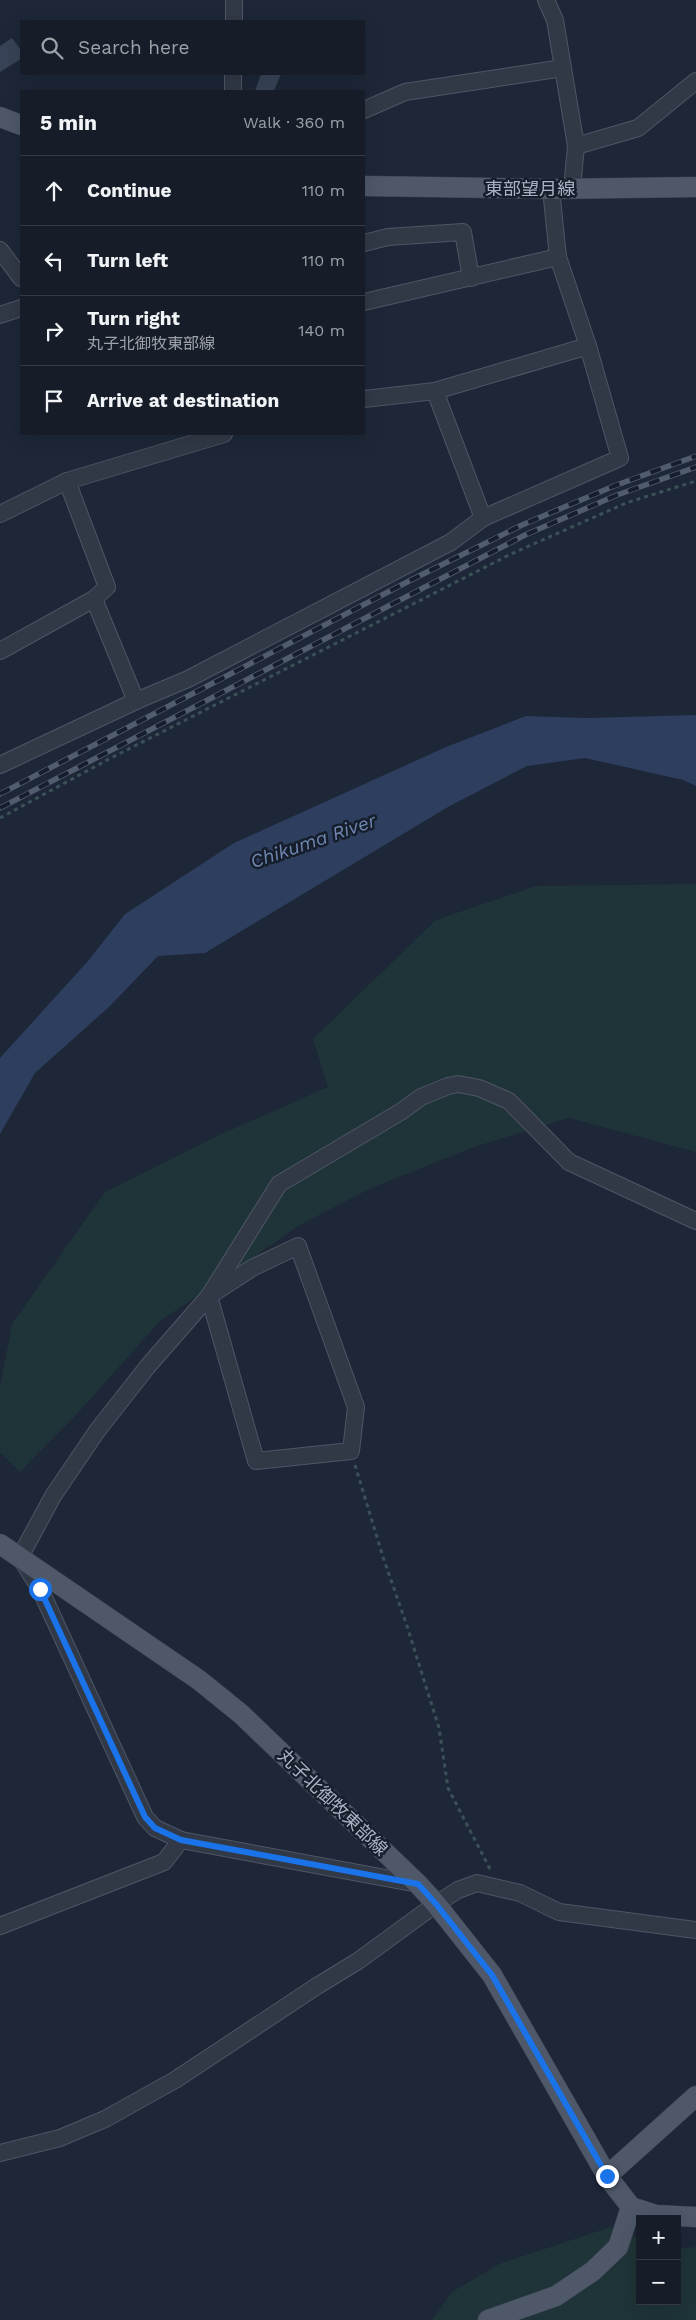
<!DOCTYPE html>
<html lang="en">
<head>
<meta charset="utf-8">
<style>
	body { margin:0; font-family:"Work Sans","Noto Sans JP",sans-serif; background:#1f2631; color:#f1f3f6 }
	.controls { position:absolute; right:15px; bottom:15px; display:grid; overflow:hidden; border-radius:0px; box-shadow:0 5px 20px #0002 }
	.controls button { width:45px; height:45px; display:grid; place-items:center; padding:0; border:0; border-bottom:1px solid #353b46; background:#161d29; color:#f1f3f6; font:25px sans-serif }
	.stop { position:absolute; width:15px; height:15px; margin:-11px; border:4px solid #1a73e8; border-radius:50%; background:#fff }
	.stop.end { background:#1a73e8; border-color:#fff; box-shadow:0 1px 5px #0008 }
	.list { margin:0; padding:0; list-style:none }
	h2 { display:flex; justify-content:space-between; align-items:center; height:65px; margin:0; padding:0 20px; font-size:21px }
	h2 small { font-size:16px; font-weight:400; color:#9ea2a8 }
	.list li { display:grid; grid-template-columns:32px 1fr auto; gap:15px; align-items:center; box-sizing:border-box; height:70px; padding:0 20px; border-top:1px solid #353b46 }
	.list b { display:block; font-size:19px; white-space:nowrap }
	.list p { margin:0; font-size:16px; white-space:nowrap; color:#9ea2a8 }
	.list em { font-size:16px; font-style:normal; color:#9ea2a8 }
	.icon { flex:none; width:28px; height:28px; fill:none; stroke:currentColor; stroke-width:2; stroke-linecap:round; stroke-linejoin:round }
	.map { position:relative; flex:none; width:696px; height:2320px; overflow:hidden }
	.search { position:absolute; background:#161d29; box-shadow:0 5px 20px #0002; left:20px; top:20px; width:345px; height:55px; display:flex; align-items:center; gap:12px; box-sizing:border-box; padding:0 18px; border-radius:0px; color:#9ea2a8; font-size:19px }
	.panel { position:absolute; background:#161d29; box-shadow:0 5px 20px #0002; left:20px; top:90px; width:345px; height:345px; border-radius:0px }
	.map>svg:first-child { display:block }
	.green { fill:#1f3438 }
	.water { fill:#2d3e5e }
	.building { fill:#384357 }
	.lines { fill:none; stroke-linecap:round; stroke-linejoin:round }
	.minor-casing { stroke:#4e5666; stroke-width:18 }
	.major-casing { stroke:#3a4251; stroke-width:21 }
	.path { stroke:#3c5156; stroke-width:3; stroke-dasharray:4 4; stroke-linecap:butt }
	.minor { stroke:#313947; stroke-width:16 }
	.major { stroke:#4e5868; stroke-width:20 }
	.rail-casing { stroke:#525c6f; stroke-width:5.5 }
	.rail { stroke:#161e2c; stroke-width:4; stroke-dasharray:11; stroke-linecap:butt }
	.route { stroke:#1a73e8; stroke-width:6 }
	.labels { text-anchor:middle; dominant-baseline:central; stroke-width:5; stroke-linejoin:round; paint-order:stroke }
	.street-label { font-size:18px; fill:#aab3c5; stroke:#161e2c }
	.water-label { font-size:19px; font-style:italic; fill:#6f87b1; stroke:#161e2c }
</style>
</head>
<body>
<div class="map">
<svg width="696" height="2320" viewBox="0 0 696 2320">
	<rect width="100%" height="100%" fill="#1d2737"/>
	<g class="green">
		<path d="M696,884v268l-127,-34 -95,29 -105,42 -69,36 -141,97 -83,93 -56,57 -20,-20v-65l12,-63 93,-132 112,-56 111,-49 -15,-48 123,-119 100,-34z"/>
		<path d="M611,2227l29,12v62h37v-52l19,-2v73h-264l20,-28 47,-28z"/>
	</g>
	<path class="water" d="M696,715v71l-13,-6 -98,-22 -58,8 -79,41 -243,146 -47,3 -48,50 -75,67 -35,61v-76l88,-97 37,-47 109,-71 212,-96 80,-31 61,2z"/>
	<g class="building">
		<path d="M12,38l9,12v9l-21,13v-26z"/>
		<path d="M261,74h20l-7,17h-19z"/>
	</g>
	<g class="lines">
		<defs>
			<g id="minor">
				<path d="M546,0l9,20 21,126 -4,42"/>
				<path d="M234,21v-21"/>
				<path d="M233,91v-17"/>
				<path d="M364,110l41,-18 158,-24"/>
				<path d="M576,146l62,-18 58,-47"/>
				<path d="M364,243l24,-6 75,-5 8,46"/>
				<path d="M0,250l21,28"/>
				<path d="M364,302l194,-45"/>
				<path d="M0,315l21,-7"/>
				<path d="M435,391l48,127 137,-60 -32,-112 -30,-89 -7,-68"/>
				<path d="M364,399l71,-8 153,-45"/>
				<path d="M0,514l67,-33 157,-47"/>
				<path d="M94,599l42,102"/>
				<path d="M0,651l94,-52 13,-12 -40,-106"/>
				<path d="M0,765l136,-64 52,-22 263,-137 32,-24"/>
				<path d="M298,1246l58,161 -5,44 -95,10 -47,-165 43,-28z"/>
				<path d="M418,1884l-237,-44 -26,-12 -10,-11 -105,-228 -20,-32 33,-61 44,-65 51,-65 61,-70 70,-112 123,-73 19,-14 27,-11 10,-2 21,4 30,13 60,61 127,59"/>
				<path d="M0,1926l164,-64 17,-22"/>
				<path d="M0,2153l60,-15 45,-19 70,-39 142,-94 41,-25 78,-57 22,-14 19,-7 43,10 39,19 137,18"/>
			</g>
			<g id="major">
				<path d="M0,117l21,8"/>
				<path d="M364,186l187,3 145,-2"/>
				<path d="M0,1544l199,136 42,34 177,170 18,20 56,71 115,201 24,31 25,8 40,2"/>
				<path d="M607,2176l89,-80"/>
				<path d="M488,2320l68,-24 37,-25 25,-24 13,-40"/>
			</g>
		</defs>
		<use href="#minor" class="minor-casing"/>
		<use href="#major" class="major-casing"/>
		<g class="path">
			<path d="M0,818l111,-60 400,-204 115,-51 70,-22"/>
			<path d="M355,1465l28,92 24,69 32,102 9,60 42,81"/>
		</g>
		<use href="#minor" class="minor"/>
		<use href="#major" class="major"/>
		<defs>
			<g id="rail">
				<path d="M0,794l411,-214 111,-55 92,-39 82,-30"/>
				<path d="M0,808l525,-273 92,-40 79,-28"/>
			</g>
		</defs>
		<use href="#rail" class="rail-casing"/>
		<use href="#rail" class="rail"/>
	</g>
	<g class="lines">
		<path class="route" d="M40,1589l105,228 10,11 26,12 237,44 18,20 56,71 115,201"/>
	</g>
	<g class="labels">
		<g class="street-label">
			<text x="530" y="188">東部望月線</text>
			<text transform="translate(333 1802) rotate(44)">丸子北御牧東部線</text>
		</g>
		<g class="water-label">
			<text transform="translate(313 841) rotate(-19)">Chikuma River</text>
		</g>
	</g>
</svg>
<div class="controls">
<button>+</button>
<button>−</button>
</div>
<div class="stop" style="left:40px;top:1589px"></div>
<div class="stop end" style="left:607px;top:2176px"></div>
<div class="search"><svg class="icon" aria-label="search" viewBox="0 0 24 24"><circle cx="10" cy="10" r="6"/><path d="M15 15l6 6"/></svg>Search here</div>
<section class="panel">
<h2>5 min<small>Walk · 360 m</small></h2>
<ul class="list">
<li><svg class="icon" aria-label="ahead" viewBox="0 0 24 24"><path d="M12 20V5M6 11l6-6 6 6"/></svg><div><b>Continue</b></div><em>110 m</em></li>
<li><svg class="icon" aria-label="left" viewBox="0 0 24 24"><path d="M17 20v-9H6M10 6l-5 5 5 5"/></svg><div><b>Turn left</b></div><em>110 m</em></li>
<li><svg class="icon" aria-label="right" viewBox="0 0 24 24"><path d="M7 20v-9h11M14 6l5 5-5 5"/></svg><div><b>Turn right</b><p>丸子北御牧東部線</p></div><em>140 m</em></li>
<li><svg class="icon" aria-label="arrive" viewBox="0 0 24 24"><path d="M6 21V4h12l-3 4 3 4H6"/></svg><div><b>Arrive at destination</b></div></li>
</ul>
</section>
</div>
</body>
</html>
